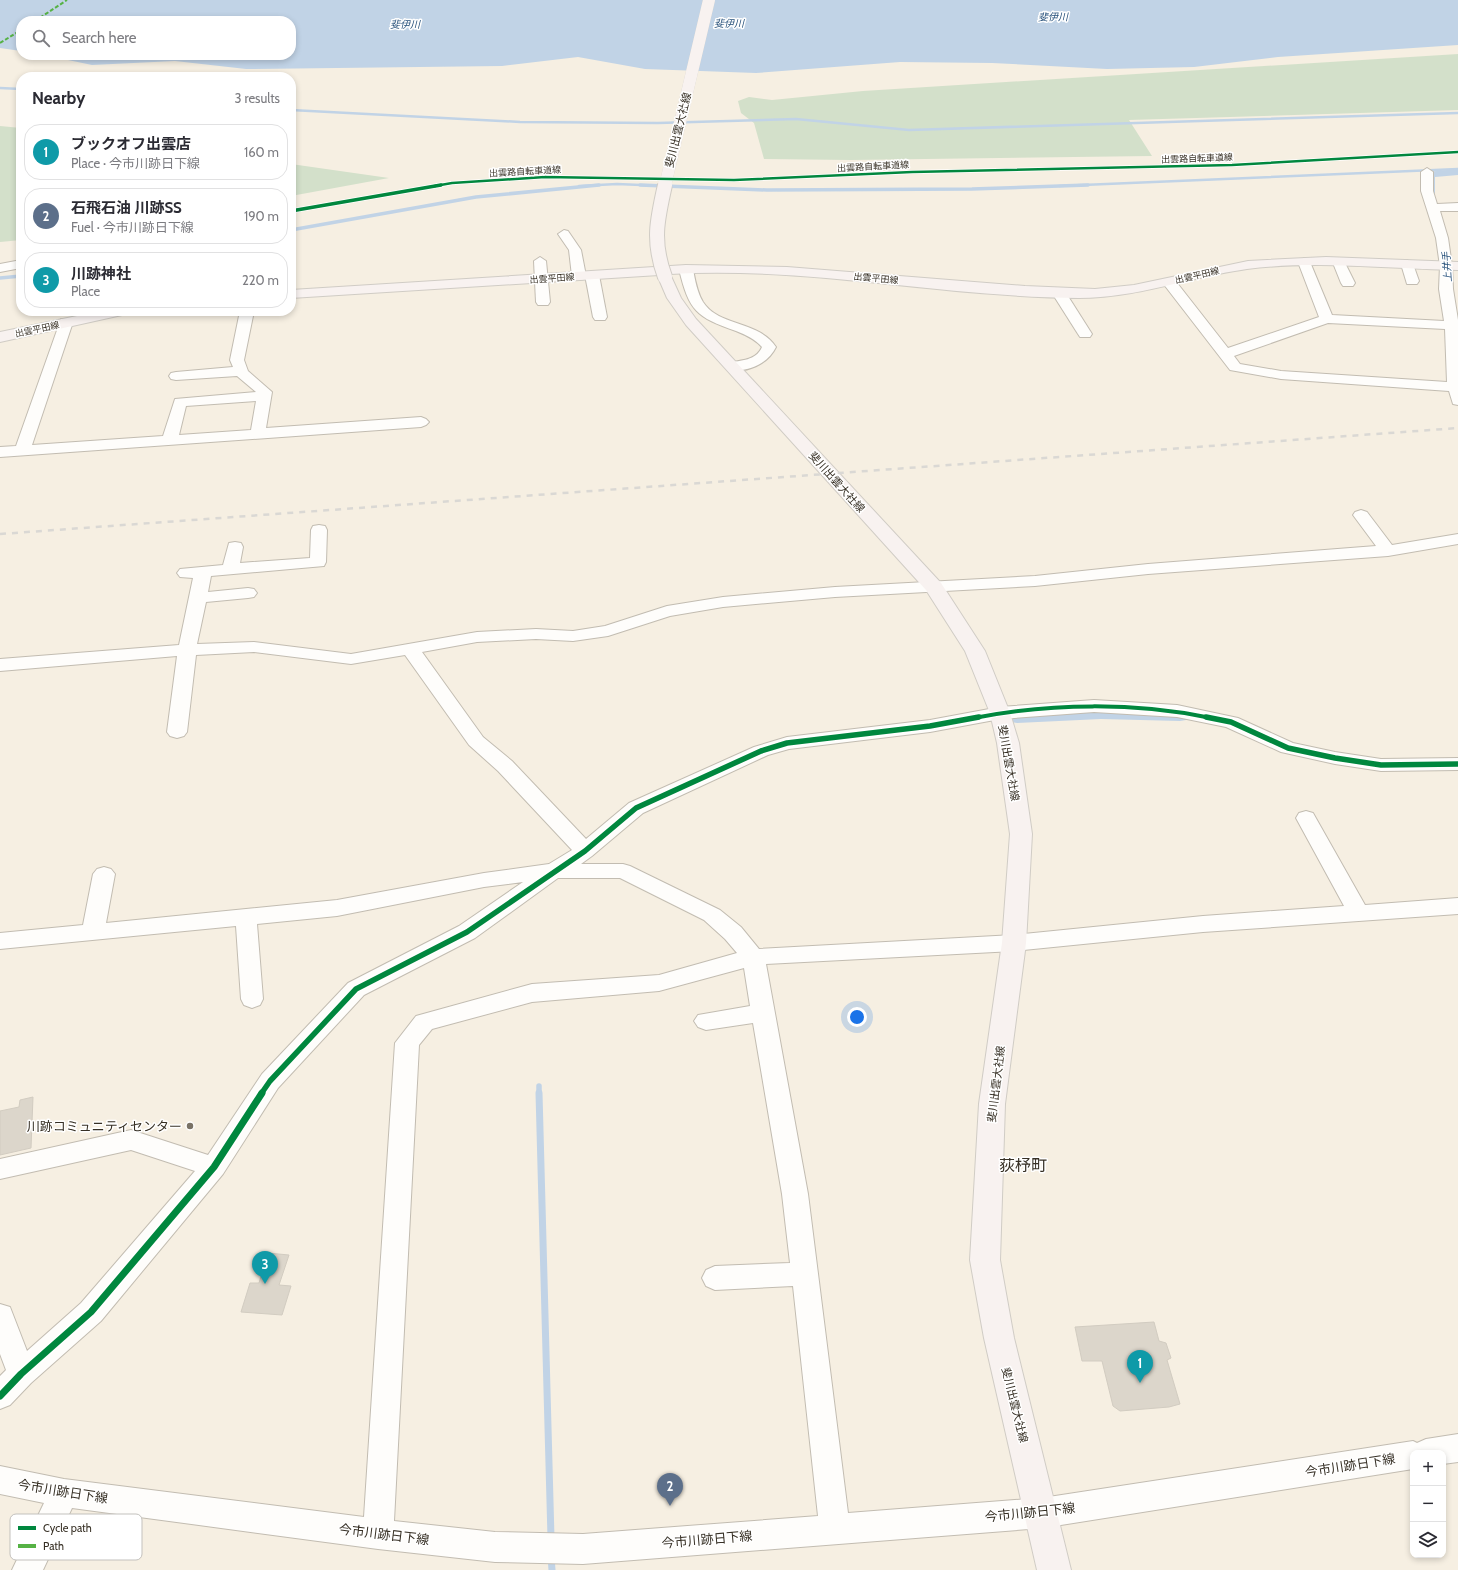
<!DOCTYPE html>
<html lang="en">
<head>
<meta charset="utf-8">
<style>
	body { margin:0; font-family:Cabin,"Noto Sans JP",sans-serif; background:#f2f2f3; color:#2b2b33 }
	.controls { position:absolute; right:12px; bottom:12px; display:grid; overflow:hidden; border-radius:8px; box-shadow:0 2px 6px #0003 }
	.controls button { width:36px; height:36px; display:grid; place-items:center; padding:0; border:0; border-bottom:1px solid #e1e1e2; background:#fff; color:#2b2b33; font:20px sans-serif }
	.you { position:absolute; left:857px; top:1017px; width:14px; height:14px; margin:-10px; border:3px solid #fff; border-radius:50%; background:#1a73e8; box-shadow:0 0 0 6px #1a73e833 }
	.badge { display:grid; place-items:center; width:26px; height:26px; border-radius:50%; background:#0b8043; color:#fff; font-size:13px; font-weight:700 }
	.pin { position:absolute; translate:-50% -33px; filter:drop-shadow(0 1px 2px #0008) }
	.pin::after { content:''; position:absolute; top:21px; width:14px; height:12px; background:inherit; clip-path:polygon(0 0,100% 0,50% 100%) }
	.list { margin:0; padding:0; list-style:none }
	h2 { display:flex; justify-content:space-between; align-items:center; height:52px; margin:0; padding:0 16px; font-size:17px }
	h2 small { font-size:13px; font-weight:400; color:#7c7c81 }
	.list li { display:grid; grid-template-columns:26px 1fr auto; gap:12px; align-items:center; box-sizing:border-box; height:56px; margin:0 8px 8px; padding:0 8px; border:1px solid #e1e1e2; border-radius:16px }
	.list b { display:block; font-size:15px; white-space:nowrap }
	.list p { margin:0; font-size:13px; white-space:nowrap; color:#7c7c81 }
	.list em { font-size:13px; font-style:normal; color:#7c7c81 }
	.icon { flex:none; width:22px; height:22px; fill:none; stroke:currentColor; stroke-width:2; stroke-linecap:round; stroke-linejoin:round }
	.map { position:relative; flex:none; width:1458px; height:1570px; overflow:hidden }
	.search { position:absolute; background:#fff; box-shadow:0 2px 6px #0003; left:16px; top:16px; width:280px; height:44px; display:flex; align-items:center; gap:10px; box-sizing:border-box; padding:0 14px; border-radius:16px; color:#7c7c81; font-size:15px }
	.panel { position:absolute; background:#fff; box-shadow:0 2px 6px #0003; left:16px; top:72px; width:280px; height:244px; border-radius:16px }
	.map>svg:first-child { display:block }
	.green { fill:#d3e0ca }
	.water { fill:#c1d3e6 }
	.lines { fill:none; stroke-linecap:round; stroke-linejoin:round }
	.stream-far3 { stroke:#c1d3e6; stroke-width:2.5 }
	.stream-far2 { stroke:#c1d3e6; stroke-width:3.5 }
	.stream-far1 { stroke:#c1d3e6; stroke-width:5.5 }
	.stream { stroke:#c1d3e6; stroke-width:7 }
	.canal { fill:#c1d3e6; fill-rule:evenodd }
	.building { fill:#dcd6cb; stroke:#d2ccc1 }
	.minor-casing { stroke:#c2bcb1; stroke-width:2 }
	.major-casing { stroke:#d0ccc5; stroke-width:2 }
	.minor { fill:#fefdfb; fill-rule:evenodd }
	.major { fill:#f8f2f0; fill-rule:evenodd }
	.rail { stroke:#dad8d4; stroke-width:2.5; stroke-dasharray:6 6; stroke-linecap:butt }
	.major-bridge-far1-casing { stroke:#d0ccc5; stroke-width:12; stroke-linecap:butt }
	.major-bridge-casing { stroke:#d0ccc5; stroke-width:16; stroke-linecap:butt }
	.major-bridge-far1 { stroke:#f8f2f0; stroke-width:12 }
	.major-bridge { stroke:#f8f2f0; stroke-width:14 }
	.quiet { stroke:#56b245; stroke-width:2; stroke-dasharray:4 2; stroke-linecap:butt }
	.cycleway-far4-casing { stroke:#fff; stroke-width:4 }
	.cycleway-far3-casing { stroke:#fff; stroke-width:5 }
	.cycleway-far2-casing { stroke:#fff; stroke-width:6 }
	.cycleway-far1-casing { stroke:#fff; stroke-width:8 }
	.cycleway-casing { stroke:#fff; stroke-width:10 }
	.cycleway-far4 { stroke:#00873e; stroke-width:2.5 }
	.cycleway-far3 { stroke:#00873e; stroke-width:3.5 }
	.cycleway-far2 { stroke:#00873e; stroke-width:4 }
	.cycleway-far1 { stroke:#00873e; stroke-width:5.5 }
	.cycleway { stroke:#00873e; stroke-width:7 }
	.poi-dot { fill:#797266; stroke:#fff; stroke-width:1.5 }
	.labels { text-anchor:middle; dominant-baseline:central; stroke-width:3; stroke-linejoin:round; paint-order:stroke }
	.far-street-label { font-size:9px; fill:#362f24; stroke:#fff }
	.far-water-label { font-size:10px; font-style:italic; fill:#27517b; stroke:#fff }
	.street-label { font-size:11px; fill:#362f24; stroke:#fff }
	.near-poi-label { font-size:13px; fill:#362f24; stroke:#fff; text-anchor:end }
	.near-street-label { font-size:13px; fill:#362f24; stroke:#fff }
	.near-quarter-label { font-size:16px; fill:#362f24; stroke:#fff }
	.key { fill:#fff; stroke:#c3c1bd; stroke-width:1 }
	.key-label { font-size:11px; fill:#362f24 }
</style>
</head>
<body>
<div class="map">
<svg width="1458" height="1570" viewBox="0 0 1458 1570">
	<rect width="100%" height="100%" fill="#f6efe2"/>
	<g class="green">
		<path d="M1458,54v56l-329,10 23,36 -301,4 -87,-1 -10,-36 -13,-10 -3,-12 11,-4 23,3 91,-9z"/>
		<path d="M0,126l21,2v112l-21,2z"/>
		<path d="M291,164l98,14 -98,18z"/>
	</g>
	<path class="water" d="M0,0h1458v45l-180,12 -84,10 -87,2 -115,-6 -92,-1 -144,11 -111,-4 -67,-12 -76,9 -256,3 -71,-8 -83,4 -48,-10h247v-34h-270v30l-21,-3z"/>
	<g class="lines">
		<g class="stream-far3">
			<path d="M0,88l21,1"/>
			<path d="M291,110l229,12 138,1 138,-4 113,11 549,-17"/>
			<path d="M579,186l38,-2 48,2"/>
			<path d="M1059,186l399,-17"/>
		</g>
		<g class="stream-far2">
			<path d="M640,185l127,5 205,-1 116,-4"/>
			<path d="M291,230l185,-33 123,-12"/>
			<path d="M0,278l21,-2"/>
		</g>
		<path class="stream-far1" d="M539,1086v8"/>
		<g class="stream">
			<path d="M539,1093l12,445"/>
			<path d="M551,1556l1,14"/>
		</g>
		<g class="canal">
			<path d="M1458,169v6l-23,2v16l-1,2h-8l-1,-2 1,-21z"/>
			<path d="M1101,709l79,2 6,1 2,4 -2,4 -6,1 -79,-2 -84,4 -6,-1 -2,-4 2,-4 6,-1z"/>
		</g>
	</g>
	<g class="building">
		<path d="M33,1097l-2,51 -31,7v-44l19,-4 1,-7z"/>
		<path d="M268,1253l21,2 -10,30 12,1 -9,29 -41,-3 9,-29h9z"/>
		<path d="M1154,1322l5,19 7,2 5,15 -4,2 13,44 -11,3 -49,4 -7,-5 -11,-45h-20l-7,-34z"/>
	</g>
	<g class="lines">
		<defs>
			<g id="minor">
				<path d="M1427,168l6,4v19l4,13 21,-1v8h-18l8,27 4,28 1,23 5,31v85l-5,-1 -4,-13 -168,-12 -51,-9 -68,-88 2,-3h10l54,69 91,-31 -21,-55 6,-4 6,4 22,53 112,6 -5,-32 1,-23 -4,-28 -15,-47v-19zM1328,323l117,6 2,53 -166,-11 -41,-7 -6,-8z"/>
				<path d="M564,230l4,1 13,19 5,26 -2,3 -5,1 -7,-4 -3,-26 -11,-16z"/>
				<path d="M540,257l6,4 4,41 -2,3h-10l-2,-3 -2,-41z"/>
				<path d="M1339,259l6,4 10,20 -2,3h-10l-2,-3 -8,-20z"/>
				<path d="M21,260v8l-21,4v-8z"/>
				<path d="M1407,260l6,4 6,17 -2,3h-10l-6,-20z"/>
				<path d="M686,265l7,4c2,11 4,23 10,33 16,25 55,18 73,45 -8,17 -30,27 -48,22l-2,-3 2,-3c13,-3 28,-2 34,-16 -7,-8 -16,-12 -26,-16 -40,-14 -47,-20 -57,-62z"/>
				<path d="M592,271l7,4 8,42 -2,3h-10l-2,-3 -8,-42z"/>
				<path d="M1059,289l5,1 2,3 26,41 -2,3h-10l-2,-3 -26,-41 2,-3z"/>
				<path d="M240,311h14l-10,49 4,11 24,21 -6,36 155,-11 5,2 3,3 -3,3 -5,2 -421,30v-10l16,-1 45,-127h10l2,3 -41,123 131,-9 12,-37 81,-7 -19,-16 -61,4 -5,-1 -2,-3 2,-3 5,-1 57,-5 -3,-7zM256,401l-5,29 -72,5 7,-29z"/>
				<path d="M1361,510l6,2 25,33 66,-11v10l-70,12 -240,18 -113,12 -200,11 -112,10 -53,9 -62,20 -35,5 -37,-2 -59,3 -55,10 61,85 29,24 74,78 43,-36 125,-56 33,-10 143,-17 70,-13 94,-7 83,5 61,13 55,25 42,9 46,7 77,-1v12l-77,1 -46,-7 -54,-12 -55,-25 -49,-10 -83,-5 -94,7 -70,13 -141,17 -21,6 -125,58 -51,43 -11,8h42l7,2 90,44 21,17 18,22 255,-14 189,-19 141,-10 -48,-88 3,-5 7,-2 7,2 52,92 93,-7v16l-255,18 -189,19 -248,13 42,230 40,319 194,-15 371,-57 4,2 9,-4 32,-5v28l-15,2v-11h-30v16l-371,59 -459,36 -88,-2 -117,-13 -306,-41 -29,62h-31l32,-67 -44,-9v-28l64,13 300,38 31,-474 21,-27 116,-32 127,-9 78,-22 -12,-14 -21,-19 -84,-42h-62l-83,60 -111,57 -86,93 -55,86 -122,147 -70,62 -21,22 -10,4v-33l6,-6 -6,-16v-50l10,3 17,44 54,-48 114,-132 -64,-21 -131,29v-20l131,-29 77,25 54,-81 86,-91 111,-57 64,-44 -39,5 -147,29 -80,8 6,75 -3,6 -8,3 -8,-3 -3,-6 -5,-73 -236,23v-16l83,-8 10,-51 4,-5 7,-2 7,2 4,5 -9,49 231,-23 147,-27 65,-9 23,-14 -74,-79 -29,-26 -64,-90 -54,9 -97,-12 -58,3 -9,77 -3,4 -7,2 -7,-2 -3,-4 10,-76 -177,15v-12l179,-14 14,-67 -13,-1 -3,-4 3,-4 43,-4 6,-22 6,-1 6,1 2,4 -3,16 70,-5 1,-28 2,-4 6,-1 6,1 2,4 -1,32 -2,4 -113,10 -3,16 40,-4 6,1 3,4 -3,4 -6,1 -42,4 -9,42 57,-2 97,12 126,-22 59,-3 37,2 32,-5 62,-20 56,-9 112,-10 200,-11 113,-12 228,-18 -23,-31 2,-3zM744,968l6,38 -52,9 -4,6 4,6 8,3 47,-7 29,171 8,69 -75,3 -9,4 -4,8 4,8 9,4 78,-4 25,230 -235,18 -88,-2 -101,-11 25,-476 13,-16 100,-27 127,-11z"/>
			</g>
			<g id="major">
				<path d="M1326,257l132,5v8c-70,-1 -141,-10 -211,-1 -57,8 -110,29 -168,29 -136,-1 -272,-32 -409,-24l11,24 15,21 245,264 44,68 25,62 9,30 13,91 -6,109 -21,161 -5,156 14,78 57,232h-34l-53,-232 -14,-78 9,-156 23,-161 8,-109 -13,-91 -7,-30 -25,-62 -39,-61 -240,-265 -19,-27 -9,-21 1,-2 -368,23v-8l395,-25 101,2 238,19 70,3 39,-4 114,-24z"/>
				<path d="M101,311h28l-2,3 -5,1 -122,27v-10z"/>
			</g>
		</defs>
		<use href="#minor" class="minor-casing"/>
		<use href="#major" class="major-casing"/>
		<use href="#minor" class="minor"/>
		<use href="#major" class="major"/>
		<path class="rail" d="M0,534l1458,-106"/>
		<defs>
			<path id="major-bridge-far1" d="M665,186l44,-186"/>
			<path id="major-bridge" d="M665,277c-13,-35 -8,-57 0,-92"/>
		</defs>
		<use href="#major-bridge-far1" class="major-bridge-far1-casing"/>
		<use href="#major-bridge" class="major-bridge-casing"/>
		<use href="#major-bridge-far1" class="major-bridge-far1"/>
		<use href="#major-bridge" class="major-bridge"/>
		<g class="quiet">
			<path d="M35,21l32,-21"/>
			<path d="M0,43l21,-13"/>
		</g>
		<defs>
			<path id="cycleway-far4" d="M435,186l17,-3 93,-6 189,3 178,-8 320,-7 226,-13"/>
			<path id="cycleway-far3" d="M291,211l150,-26"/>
			<path id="cycleway-far2" d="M974,718c77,-15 160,-16 237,0"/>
			<g id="cycleway-far1">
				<path d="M1206,717l25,5 57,26 47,10 46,7 77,-1"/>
				<path d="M261,1094l9,-13 86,-92 111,-57 118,-81 51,-43 125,-57 26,-8 143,-17 49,-9"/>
			</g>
			<path id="cycleway" d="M0,1396l21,-22 70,-62 123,-145 48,-74"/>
		</defs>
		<use href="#cycleway-far4" class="cycleway-far4-casing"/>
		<use href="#cycleway-far3" class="cycleway-far3-casing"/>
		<use href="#cycleway-far2" class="cycleway-far2-casing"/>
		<use href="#cycleway-far1" class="cycleway-far1-casing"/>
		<use href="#cycleway" class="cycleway-casing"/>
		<use href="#cycleway-far4" class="cycleway-far4"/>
		<use href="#cycleway-far3" class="cycleway-far3"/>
		<use href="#cycleway-far2" class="cycleway-far2"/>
		<use href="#cycleway-far1" class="cycleway-far1"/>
		<use href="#cycleway" class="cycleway"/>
	</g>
	<circle class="poi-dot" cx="190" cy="1126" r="4"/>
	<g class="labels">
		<g class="far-street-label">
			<text transform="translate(1197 158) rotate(-2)">出雲路自転車道線</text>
			<text transform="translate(873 166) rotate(-3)">出雲路自転車道線</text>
			<text transform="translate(525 171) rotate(-3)">出雲路自転車道線</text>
			<text transform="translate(1197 275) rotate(-13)">出雲平田線</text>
			<text transform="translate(552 278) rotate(-4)">出雲平田線</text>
			<text transform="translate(876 278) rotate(5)">出雲平田線</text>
			<text transform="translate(37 329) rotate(-12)">出雲平田線</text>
		</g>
		<g class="far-water-label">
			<text transform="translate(1053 17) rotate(-1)">斐伊川</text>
			<text x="729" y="23">斐伊川</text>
			<text x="405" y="24">斐伊川</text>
			<text transform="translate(1447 267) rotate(-94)">上井手</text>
		</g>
		<g class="street-label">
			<text transform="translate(678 130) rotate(-76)">斐川出雲大社線</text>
			<text transform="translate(837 482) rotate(48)">斐川出雲大社線</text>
			<text transform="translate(1009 763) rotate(80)">斐川出雲大社線</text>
			<text transform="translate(996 1084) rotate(-83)">斐川出雲大社線</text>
			<text transform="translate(1015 1405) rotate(76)">斐川出雲大社線</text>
		</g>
		<g class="near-poi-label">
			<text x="182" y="1126">川跡コミュニティセンター</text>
		</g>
		<g class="near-street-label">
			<text transform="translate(1350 1465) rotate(-9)">今市川跡日下線</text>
			<text transform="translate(63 1491) rotate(9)">今市川跡日下線</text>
			<text transform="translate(1030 1512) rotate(-6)">今市川跡日下線</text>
			<text transform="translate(384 1534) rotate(7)">今市川跡日下線</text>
			<text transform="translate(707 1539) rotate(-5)">今市川跡日下線</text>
		</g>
		<g class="near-quarter-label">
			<text x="1023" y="1165">荻杼町</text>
		</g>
	</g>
	<rect x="10" y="1514" width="132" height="46" rx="6" class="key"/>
	<rect x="18" y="1526" width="18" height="4" fill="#00873e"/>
	<rect x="18" y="1544" width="18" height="4" fill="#56b245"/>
	<g class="key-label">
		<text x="43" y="1532">Cycle path</text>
		<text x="43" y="1550">Path</text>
	</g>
</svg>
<div class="controls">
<button>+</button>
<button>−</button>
<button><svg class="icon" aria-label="layers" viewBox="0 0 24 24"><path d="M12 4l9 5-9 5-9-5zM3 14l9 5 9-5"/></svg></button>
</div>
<div class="you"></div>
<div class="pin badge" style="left:1140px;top:1383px;background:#0f9aa8">1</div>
<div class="pin badge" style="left:670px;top:1506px;background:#5c6f8a">2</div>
<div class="pin badge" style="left:265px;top:1284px;background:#0f9aa8">3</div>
<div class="search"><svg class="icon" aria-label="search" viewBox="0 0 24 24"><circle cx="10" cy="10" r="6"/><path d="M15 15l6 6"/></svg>Search here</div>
<section class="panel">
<h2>Nearby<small>3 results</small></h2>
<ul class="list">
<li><span class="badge" style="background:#0f9aa8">1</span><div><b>ブックオフ出雲店</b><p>Place · 今市川跡日下線</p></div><em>160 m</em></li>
<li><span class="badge" style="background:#5c6f8a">2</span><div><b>石飛石油 川跡SS</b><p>Fuel · 今市川跡日下線</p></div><em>190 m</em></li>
<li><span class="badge" style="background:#0f9aa8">3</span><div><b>川跡神社</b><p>Place</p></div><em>220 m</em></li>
</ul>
</section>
</div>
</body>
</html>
